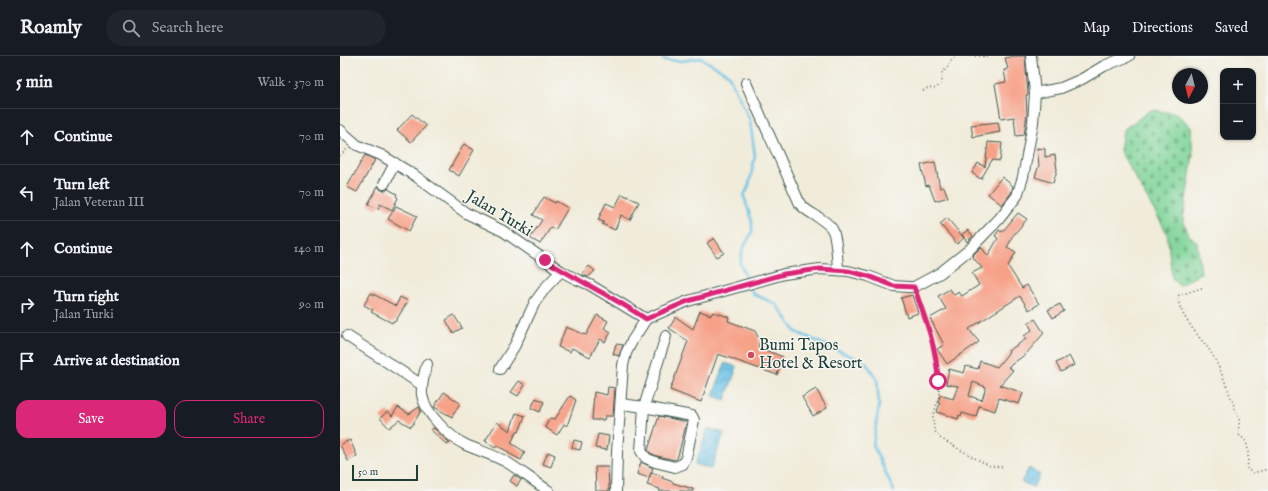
<!DOCTYPE html>
<html lang="en">
<head>
<meta charset="utf-8">
<style>
	body { margin:0; font-family:"IM FELL English",serif; background:#20242c; color:#f1f3f6 }
	.controls { position:absolute; right:12px; top:12px; display:grid; overflow:hidden; border-radius:8px; box-shadow:0 1px 3px #0004 }
	.controls button { width:36px; height:36px; display:grid; place-items:center; padding:0; border:0; border-bottom:1px solid #363941; background:#171b24; color:#f1f3f6; font:20px sans-serif }
	.compass { position:absolute; left:832px; top:12px; width:36px; height:36px; border-radius:50%; background:#171b24; box-shadow:0 1px 3px #0004; rotate:187deg }
	.scale { position:absolute; left:12px; bottom:10px; width:66px; box-sizing:border-box; padding-left:4px; border:2px solid #1f3d34; border-top:0; font-size:11px; line-height:14px; white-space:nowrap; color:#1f3d34; -webkit-text-stroke:3px #f6f6f2; paint-order:stroke }
	.stop { position:absolute; width:12px; height:12px; margin:-9px; border:3px solid #db2777; border-radius:50%; background:#fff }
	.stop.end { background:#db2777; border-color:#fff; box-shadow:0 1px 4px #0008 }
	.list { margin:0; padding:0; list-style:none }
	h2 { display:flex; justify-content:space-between; align-items:center; height:52px; margin:0; padding:0 16px; font-size:17px }
	h2 small { font-size:13px; font-weight:400; color:#9ea1a6 }
	.list li { display:grid; grid-template-columns:26px 1fr auto; gap:12px; align-items:center; box-sizing:border-box; height:56px; padding:0 16px; border-top:1px solid #363941 }
	.list b { display:block; font-size:15px; white-space:nowrap }
	.list p { margin:0; font-size:13px; white-space:nowrap; color:#9ea1a6 }
	.list em { font-size:13px; font-style:normal; color:#9ea1a6 }
	.actions { display:flex; gap:8px; padding:12px 16px }
	.actions a { flex:1; padding:9px 0; border:1px solid #db2777; border-radius:12px; text-align:center; font-size:14px; color:#db2777 }
	.actions .main { background:#db2777; color:#fff }
	.icon { flex:none; width:22px; height:22px; fill:none; stroke:currentColor; stroke-width:2; stroke-linecap:round; stroke-linejoin:round }
	.map { position:relative; flex:none; width:928px; height:435px; overflow:hidden }
	header { display:flex; align-items:center; gap:24px; box-sizing:border-box; height:56px; padding:0 20px; background:#171b24; border-bottom:1px solid #363941 }
	header strong { font-size:19px }
	nav { display:flex; gap:22px; margin-inline-start:auto; font-size:14px }
	.search { width:280px; height:36px; background:#20242c; display:flex; align-items:center; gap:10px; box-sizing:border-box; padding:0 14px; border-radius:22px; color:#9ea1a6; font-size:15px }
	main { display:flex }
	aside { flex:1; background:#171b24 }
	.map>svg:first-child { display:block }
	.cemetery { fill:url(#cemetery-stones); stroke:#4e8866 }
	.water { fill:url(#water-waves); stroke:#44808e }
	.lines { fill:none; stroke-linecap:round; stroke-linejoin:round }
	.stream { stroke:#69c2e7; stroke-width:2.5 }
	.building { fill:#f7a188; fill-rule:evenodd }
	.minor-casing { stroke:#3e574d; stroke-width:12 }
	.path { stroke:#3e574d; stroke-width:1.5; stroke-dasharray:1 3; stroke-linecap:butt }
	.minor { stroke:#fff; stroke-width:10 }
	.route { stroke:#db2777; stroke-width:5 }
	.poi-dot { fill:#d1495b; stroke:#f6f6f2; stroke-width:1.5 }
	.labels { text-anchor:middle; dominant-baseline:central; stroke-width:3; stroke-linejoin:round; paint-order:stroke }
	.street-label { font-size:16px; fill:#1f3d34; stroke:#f6f6f2 }
	.poi-label { font-size:16px; fill:#1f3d34; stroke:#f6f6f2; text-anchor:start }
</style>
</head>
<body>
<header>
<strong>Roamly</strong>
<div class="search"><svg class="icon" aria-label="search" viewBox="0 0 24 24"><circle cx="10" cy="10" r="6"/><path d="M15 15l6 6"/></svg>Search here</div>
<nav><a>Map</a><a>Directions</a><a>Saved</a></nav>
</header>
<main>
<aside>
<h2>5 min<small>Walk · 370 m</small></h2>
<ul class="list">
<li><svg class="icon" aria-label="ahead" viewBox="0 0 24 24"><path d="M12 20V5M6 11l6-6 6 6"/></svg><div><b>Continue</b></div><em>70 m</em></li>
<li><svg class="icon" aria-label="left" viewBox="0 0 24 24"><path d="M17 20v-9H6M10 6l-5 5 5 5"/></svg><div><b>Turn left</b><p>Jalan Veteran III</p></div><em>70 m</em></li>
<li><svg class="icon" aria-label="ahead" viewBox="0 0 24 24"><path d="M12 20V5M6 11l6-6 6 6"/></svg><div><b>Continue</b></div><em>140 m</em></li>
<li><svg class="icon" aria-label="right" viewBox="0 0 24 24"><path d="M7 20v-9h11M14 6l5 5-5 5"/></svg><div><b>Turn right</b><p>Jalan Turki</p></div><em>90 m</em></li>
<li><svg class="icon" aria-label="arrive" viewBox="0 0 24 24"><path d="M6 21V4h12l-3 4 3 4H6"/></svg><div><b>Arrive at destination</b></div></li>
</ul>
<div class="actions"><a class="main">Save</a><a>Share</a></div>
</aside>
<div class="map">
<svg width="928" height="435" viewBox="0 0 928 435">
	<defs>
		<pattern id="cemetery-stones" width="16" height="16" patternUnits="userSpaceOnUse"><rect width="16" height="16" fill="#7ed498"/><path d="M2 7V4a2 2 0 0 1 4 0v3zM10 15v-3a2 2 0 0 1 4 0v3z" fill="#67ad7d"/></pattern>
		<pattern id="water-waves" width="16" height="10" patternUnits="userSpaceOnUse"><rect width="16" height="10" fill="#69c2e7"/><path d="M0 5q4-4 8 0t8 0" fill="none" stroke="#569fbc"/></pattern>
	</defs>
	<rect width="100%" height="100%" fill="#f6f6f2"/>
	<filter id="ink" filterUnits="userSpaceOnUse"><feTurbulence type="fractalNoise" baseFrequency=".025" numOctaves="2"/><feDisplacementMap in="SourceGraphic" scale="8" xChannelSelector="R" yChannelSelector="G"/><feConvolveMatrix kernelMatrix="1 2 1 2 8 2 1 2 1" color-interpolation-filters="sRGB"/></filter>
	<filter id="wash" filterUnits="userSpaceOnUse"><feTurbulence type="fractalNoise" baseFrequency=".012" numOctaves="4" result="noise"/><feDisplacementMap in="SourceGraphic" scale="16" xChannelSelector="R" yChannelSelector="G"/><feGaussianBlur stdDeviation="0.9" result="paint"/><feColorMatrix in="noise" values="0 0 0 0 0 0 0 0 0 0 0 0 0 0 0 0 0 1.4 0 .05"/><feComposite in="paint" operator="in"/></filter>
	<g filter="url(#wash)">
		<rect width="100%" height="100%" fill="#f1ecda"/>
		<path class="cemetery" d="M811,54l25,3 15,14 2,29 -10,63 5,15 9,8 4,31 -22,13 -7,-8 -5,-45 -47,-82 3,-21z"/>
		<g class="water">
			<path d="M385,307l12,4 -12,33 -12,-4z"/>
			<path d="M368,372l16,5 -13,36 -16,-5z"/>
			<path d="M689,412l11,7 -7,12 -12,-5z"/>
		</g>
		<g class="lines">
			<g class="stream">
				<path d="M322,0l2,4 17,1 20,-3 17,10 10,6 22,46 5,36 -6,29 -5,11 8,26v10l-9,17 -3,14 8,20"/>
				<path d="M410,231l3,7 23,10 20,28 70,31 11,16 2,26 -6,40 21,46"/>
			</g>
		</g>
		<g id="blocks">
			<g class="building">
				<path d="M674,0h11l3,39h-2l1,19 -3,21 -8,1 -2,-19 -13,2 -6,-35 11,-2 -2,-12 4,-1 -3,-11z"/>
				<path d="M72,58l14,12 -15,16 -14,-12z"/>
				<path d="M658,66l2,10 -27,5 -2,-12z"/>
				<path d="M648,86l14,1 -2,18 -8,-1 -11,19 -9,-6 6,-10 7,4z"/>
				<path d="M124,88l10,6 -15,26 -10,-6z"/>
				<path d="M697,92l8,1v8l10,-2 2,15 -4,13 -18,-6 4,-12z"/>
				<path d="M25,99l10,5 -18,32 -10,-5z"/>
				<path d="M595,106l5,26 4,-1 4,10 -13,4 -6,-16 -3,1 -5,-21z"/>
				<path d="M662,121l11,9 -2,7 -9,12 -14,-11z"/>
				<path d="M38,130l3,4h4l4,-2 -1,1 9,5 -1,2 2,2 -6,12 -12,-6 -2,5 -10,-5z"/>
				<path d="M282,138l17,8 -9,18 -9,-5 -6,15 -13,-6 2,-2 -6,-2 8,-17 9,4z"/>
				<path d="M204,141l11,6 1,-2 12,7 -13,22 -4,-3 -11,17 -10,-6 12,-18 -9,-5z"/>
				<path d="M56,150l21,10 -8,15 -21,-12z"/>
				<path d="M678,157l9,6 -16,19 1,1 -5,8 9,5 -8,14 14,22 5,-3 12,19 -10,6 -9,-14 -45,29 -6,4 10,13 -32,22 -10,-15 7,-4 -14,-27 16,-9 -8,-13 12,-7 4,6 5,-3 3,4 17,-11 -7,-12 10,-5 -10,-12 9,-9 7,9 10,-18 -3,-2 4,-6 3,2z"/>
				<path d="M607,162l17,20 -7,6 -17,-20z"/>
				<path d="M628,174l5,6 -6,6 -5,-8z"/>
				<path d="M374,182l10,15 -7,4 -10,-14z"/>
				<path d="M249,210l6,5 -7,6 -6,-3z"/>
				<path d="M31,237l25,13 4,-9 8,4 -13,21 -2,-1 -1,2 -21,-11 2,-2 -9,-5z"/>
				<path d="M572,239l6,18 -11,4 -6,-19z"/>
				<path d="M720,248l4,7 -11,7 -5,-8z"/>
				<path d="M360,255l11,4 2,-3 16,5 -1,4 27,10 5,10 -2,6 25,10 -6,18 -59,-21 -17,48 -31,-12 18,-49 -19,-13 7,-11 17,12z"/>
				<path d="M114,259l8,13 -9,5 -7,-13z"/>
				<path d="M257,259l11,6 -4,7 7,4 -6,10 -5,-3 -10,18 -18,-9 -2,4 -12,-5 8,-20 20,8z"/>
				<path d="M695,263l9,14 -18,21 -18,13 5,3 -13,15 23,8 -4,11 -20,-6 -4,13 -16,-5 -3,11 -14,-4 -1,3 -2,-1 -1,4 -21,-7 3,-9h-2l2,-8 13,4 5,-13 -12,-2 3,-15 15,4 2,-7 12,3 2,-8 17,6 12,-15 -1,-1 18,-12 -2,-3 8,-6 -4,-7zM633,326l13,5 -4,13 -13,-4z"/>
				<path d="M276,288l7,1 -4,11 -6,-2z"/>
				<path d="M729,300l5,9 -13,7 -5,-9z"/>
				<path d="M179,325l6,4 -7,11 -7,-4z"/>
				<path d="M268,331l7,1 -2,28h-8l-1,4h-12l2,-28 13,3z"/>
				<path d="M476,333l11,19 -14,8 -11,-19z"/>
				<path d="M104,336l16,11 -8,14 -18,-10z"/>
				<path d="M230,340l6,4 -9,26 -3,-2 -7,11 -12,-8 5,-9 5,1z"/>
				<path d="M196,342l8,4 -4,10 -9,-4z"/>
				<path d="M58,351l11,7 10,-7 2,4 -10,16 -12,-7 -10,8 -9,-10 8,-7 4,5z"/>
				<path d="M176,357l9,3 -6,16 -2,-1 -6,12 14,9 -4,8 -13,-7 1,-1 -12,-6 -2,2 -10,-7 12,-19 13,9z"/>
				<path d="M319,360l28,6 -10,37 -2,1 -18,-4 -7,-3 -2,-3z"/>
				<path d="M94,372l16,15 -3,2 -16,-15z"/>
				<path d="M258,378l11,2 -2,14 -12,-2z"/>
				<path d="M10,384l7,16 -9,5 -8,-16z"/>
				<path d="M234,384l8,2 -2,8 -8,-2z"/>
				<path d="M208,396l7,3 -4,12 -8,-3z"/>
				<path d="M301,406l12,6 -4,10 -12,-4z"/>
				<path d="M255,411h13l1,24h-13z"/>
				<path d="M311,417l12,3 -1,2 11,4v1l20,6v2h-34l1,-2 -13,-4z"/>
				<path d="M174,419l7,5 -4,6 -7,-5z"/>
			</g>
		</g>
	</g>
	<g filter="url(#ink)">
		<use href="#blocks" fill-opacity="0" stroke="#3e574d" stroke-width="1"/>
		<g class="lines">
			<defs>
				<g id="minor">
					<path d="M406,27l54,121c8,10 25,14 32,25 5,8 5,30 6,40"/>
					<path d="M695,37l26,-5 21,-9 22,-13 25,-10"/>
					<path d="M0,74l17,15 24,10 33,20 52,38 37,18 58,40 15,8 14,6 56,34"/>
					<path d="M44,128l11,-21"/>
					<path d="M7,280l75,49"/>
					<path d="M87,308c-3,10 -6,21 -5,31 3,18 27,42 44,50 13,6 29,10 42,18 14,9 27,19 41,28"/>
					<path d="M160,313l15,-24 20,-43 11,-15 15,-16"/>
					<path d="M281,348l23,3 48,9 2,4 -8,38 -3,6 -8,3 -20,-5 -9,-4 -5,-7 3,-44 22,-71"/>
					<path d="M276,435l1,-39 6,-87 3,-12 6,-12 14,-22 42,-18 96,-27 36,-5 28,2 20,5 26,10 14,1h6l26,-14 29,-23 30,-31 18,-23 6,-19 10,-54 2,-30 -4,-37"/>
				</g>
			</defs>
			<use href="#minor" class="minor-casing"/>
			<g class="path">
				<path d="M627,0h21"/>
				<path d="M583,35l5,-3 6,1 8,-5v-11l6,-6 3,-7 6,-4"/>
				<path d="M0,100l7,-7"/>
				<path d="M862,232l-23,7c-5,13 20,42 29,53 12,16 23,51 31,71 1,5 -2,13 0,16 2,3 3,2 5,4 6,7 4,22 3,30l6,4 15,-4"/>
				<path d="M578,240l13,40 7,28 1,32 -6,21 1,13 6,8 40,23 10,5 14,1"/>
			</g>
			<use href="#minor" class="minor"/>
		</g>
	</g>
	<g class="lines" filter="url(#ink)">
		<path class="route" d="M205,204c33,21 69,37 101,59l42,-18 96,-27 36,-5 28,2 20,5 26,10 20,1c11,31 23,61 24,94"/>
	</g>
	<circle class="poi-dot" cx="411" cy="299" r="4"/>
	<g class="labels">
		<g class="street-label">
			<text transform="translate(159 158) rotate(31)">Jalan Turki</text>
		</g>
		<g class="poi-label">
			<text x="419" y="290">Bumi Tapos<tspan x="419" dy="18">Hotel &amp; Resort</tspan></text>
		</g>
	</g>
</svg>
<div class="controls">
<button>+</button>
<button>−</button>
</div>
<svg class="compass" viewBox="-18 -18 36 36"><path d="M0-13l5 13h-10z" fill="#e53935"/><path d="M0 13l5-13h-10z" fill="#9ea1a6"/></svg>
<div class="scale">50 m</div>
<div class="stop" style="left:598px;top:325px"></div>
<div class="stop end" style="left:205px;top:204px"></div>
</div>
</main>
</body>
</html>
